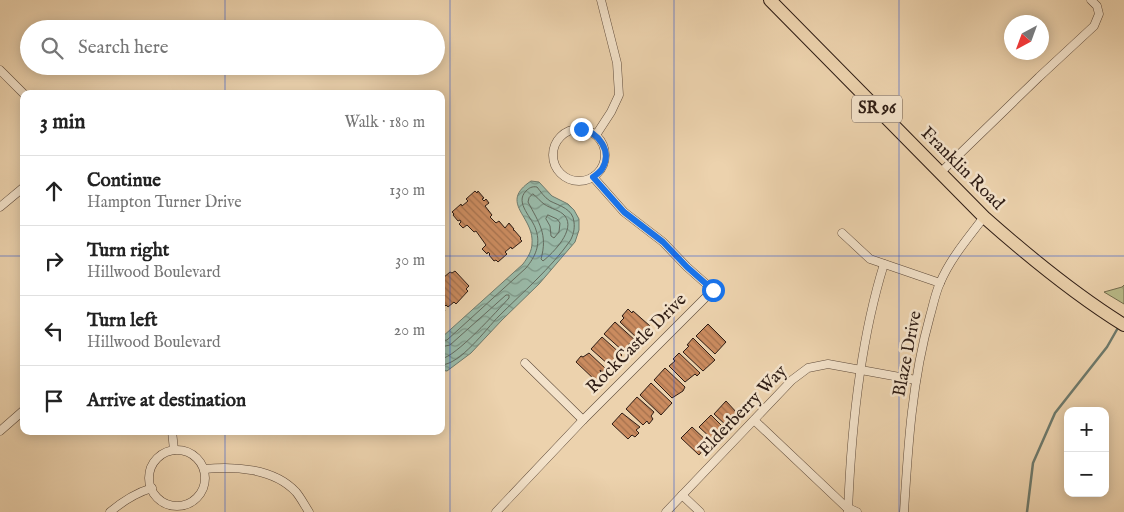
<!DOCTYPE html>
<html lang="en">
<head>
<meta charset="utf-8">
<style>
	body { margin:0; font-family:"IM FELL English",serif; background:#f2f2f2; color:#222 }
	.controls { position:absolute; right:15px; bottom:15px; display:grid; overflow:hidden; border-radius:10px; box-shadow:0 2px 12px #0003 }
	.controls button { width:45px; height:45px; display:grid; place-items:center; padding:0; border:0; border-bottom:1px solid #e0e0e0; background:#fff; color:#222; font:25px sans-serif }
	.compass { position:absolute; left:1004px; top:15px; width:45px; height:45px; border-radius:50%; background:#fff; box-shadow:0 2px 12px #0003; rotate:221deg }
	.stop { position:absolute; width:15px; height:15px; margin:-11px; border:4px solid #1a73e8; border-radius:50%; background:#fff }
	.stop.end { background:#1a73e8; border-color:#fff; box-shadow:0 1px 5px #0008 }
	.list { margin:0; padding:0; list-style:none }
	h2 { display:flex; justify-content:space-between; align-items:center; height:65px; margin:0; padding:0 20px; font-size:21px }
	h2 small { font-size:16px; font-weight:400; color:#767676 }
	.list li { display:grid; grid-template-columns:32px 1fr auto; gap:15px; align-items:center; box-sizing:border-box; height:70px; padding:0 20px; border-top:1px solid #e0e0e0 }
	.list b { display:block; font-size:19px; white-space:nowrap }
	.list p { margin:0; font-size:16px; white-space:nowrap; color:#767676 }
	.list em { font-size:16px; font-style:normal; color:#767676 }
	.icon { flex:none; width:28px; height:28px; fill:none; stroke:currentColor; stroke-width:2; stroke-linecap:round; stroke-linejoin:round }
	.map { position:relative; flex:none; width:1124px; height:512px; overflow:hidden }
	.search { position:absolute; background:#fff; box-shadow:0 2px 12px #0003; left:20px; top:20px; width:425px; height:55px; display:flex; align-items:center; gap:12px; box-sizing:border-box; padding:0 18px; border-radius:28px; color:#767676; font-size:19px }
	.panel { position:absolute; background:#fff; box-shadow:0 2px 12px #0003; left:20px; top:90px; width:425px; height:345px; border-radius:10px }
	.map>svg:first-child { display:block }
	.forest { fill:url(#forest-crowns); stroke:#746c4e }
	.water { fill:url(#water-waves); stroke:#6e7a6c }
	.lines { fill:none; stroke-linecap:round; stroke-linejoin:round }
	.shore { stroke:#646a5d; stroke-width:1 }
	.stream { stroke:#6e7a6c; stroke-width:2.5 }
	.building { fill:url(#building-back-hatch); stroke:#2e1c14 }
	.minor-casing { stroke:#5e4a3a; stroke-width:9 }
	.primary-casing { stroke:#2e1c14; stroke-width:14 }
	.minor { stroke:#f3e2ca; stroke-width:8 }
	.primary { stroke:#ecd2ad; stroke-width:12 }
	.route { stroke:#1a73e8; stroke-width:6 }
	.grid { fill:none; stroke:#1d4ed8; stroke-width:1; stroke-opacity:0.55 }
	.labels { text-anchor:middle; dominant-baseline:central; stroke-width:5; stroke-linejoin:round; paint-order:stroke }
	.shield { fill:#f3e2ca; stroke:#69574b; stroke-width:1 }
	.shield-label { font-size:16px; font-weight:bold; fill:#2e1c14 }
	.street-label { font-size:18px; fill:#2e1c14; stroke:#f3e2ca }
</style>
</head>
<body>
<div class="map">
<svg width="1124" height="512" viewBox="0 0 1124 512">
	<defs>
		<pattern id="forest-crowns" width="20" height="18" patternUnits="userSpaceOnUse" patternTransform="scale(1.25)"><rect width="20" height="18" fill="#b9bb89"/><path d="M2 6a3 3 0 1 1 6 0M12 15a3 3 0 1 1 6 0" fill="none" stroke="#9fa075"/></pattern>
		<pattern id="water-waves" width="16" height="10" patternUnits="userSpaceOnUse" patternTransform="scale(1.25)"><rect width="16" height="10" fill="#99b8a6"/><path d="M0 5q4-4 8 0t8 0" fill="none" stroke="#7d9586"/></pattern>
		<pattern id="building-back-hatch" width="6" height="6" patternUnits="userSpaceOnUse" patternTransform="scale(1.25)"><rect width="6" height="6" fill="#ca8b5f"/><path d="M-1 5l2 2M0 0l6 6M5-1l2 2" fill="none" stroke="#a4714d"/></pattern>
	</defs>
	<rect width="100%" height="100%" fill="#ecd2ad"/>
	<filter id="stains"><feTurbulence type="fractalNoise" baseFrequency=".004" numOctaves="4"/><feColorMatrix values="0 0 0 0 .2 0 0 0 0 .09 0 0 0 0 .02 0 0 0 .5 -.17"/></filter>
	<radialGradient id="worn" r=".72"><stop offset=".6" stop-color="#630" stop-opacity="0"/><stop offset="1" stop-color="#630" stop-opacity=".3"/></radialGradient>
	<path class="forest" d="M1124,285v19l-20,-12 18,-5z"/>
	<path class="water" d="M531,181l8,1 13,14 16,8 6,6 5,9v11l-4,12 -36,42 -37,36 -31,33 -24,18 -6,-1v-32l82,-74c5,-7 9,-13 9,-21 2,-27 -34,-40 -1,-62z"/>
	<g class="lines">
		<g class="shore">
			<path d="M533,194c4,3 7,7 11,10 7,5 16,6 21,12 11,14 -12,37 -22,45l-2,-2c7,-25 -2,-36 -13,-57l1,-4z"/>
			<path d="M548,215l9,4 3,4 -1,9 -5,6 -3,-2 -1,-10 -4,-7z"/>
			<path d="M441,341l6,-1 79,-72c9,-11 15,-23 10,-38 -3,-12 -22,-27 -10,-39 3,-3 6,-5 11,-4 4,5 7,10 13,14 10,5 23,8 24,21 1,7 -1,14 -4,19 -19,27 -48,52 -71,75 -13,13 -39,49 -58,49"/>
			<path d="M441,347l9,-2 56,-50h3v3c-12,13 -53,59 -68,61"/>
		</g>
		<path class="stream" d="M1027,512l6,-49 22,-50 52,-66 12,-21"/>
	</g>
	<g class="building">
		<path d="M475,191l2,2 1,-2 6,7 -2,1 2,2 2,-2 3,4 -4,3 7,9 -2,2 6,6 3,-2 6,7 4,-5 5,6 -1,1h1l7,8 -1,1 2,2 -10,8 -1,-2 -6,5 2,2 -9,8 -2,-2 -2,1 -5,-6 1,-1 -2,-2 -1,2 -5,-5 4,-4 -10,-14 -2,1 -7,-7 -4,3 -4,-4 2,-2 -1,-2 -2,1 -5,-6 1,-1 -2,-2 9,-8 1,2 6,-5 -2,-2z"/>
		<path d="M455,271l14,15 -3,3 2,2 -12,13 -2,-2 -6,5 -2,-2 -3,3 2,3 -4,3v-37l2,1 7,-6 2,1z"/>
		<path d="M628,309l4,4 1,-2 17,15 -12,13 -18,-17 4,-4 -2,-2z"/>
		<path d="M615,322l22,20 -3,3 -3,-3 -8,9 -19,-17z"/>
		<path d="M708,324l18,18 -11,12 -19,-18z"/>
		<path d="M602,337l20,18 -5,6 -2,-2 -6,6 -18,-16z"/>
		<path d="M693,338l22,22 -12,11 -20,-19 6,-6 -2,-1z"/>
		<path d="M589,353l17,16 -2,4 -4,-3 2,7 -5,5 -21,-20 5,-6 2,1z"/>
		<path d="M679,353l21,20 -3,3 -2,-2 -10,8 -16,-16 6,-5 -2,-2z"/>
		<path d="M665,368l20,19 -2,4 -11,7 -18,-18z"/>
		<path d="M651,383l21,20 -11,12 -21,-20z"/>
		<path d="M637,397l17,15 -3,4 2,3 -4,5 -2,-3 -4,4 -17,-16z"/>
		<path d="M726,401l12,13 -10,13 -14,-13z"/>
		<path d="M622,413l18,14 -4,3 3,3 -4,4 -3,-2 -4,4 -16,-15z"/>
		<path d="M711,415l13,13 -12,11 -13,-12z"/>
		<path d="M692,427l17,16 -10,12 -18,-17z"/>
	</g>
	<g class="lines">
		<defs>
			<g id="minor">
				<path d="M0,70l24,24"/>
				<circle cx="579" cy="155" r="26"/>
				<path d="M596,135l15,-23 8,-17 -2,-32 -16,-63"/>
				<path d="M940,173l99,-96 55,-51 5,-12 -2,-8 -6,-6"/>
				<path d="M0,207l24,-20"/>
				<path d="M842,233l28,26 70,24"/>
				<path d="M525,363l58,57"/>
				<path d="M754,420l92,87 11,5"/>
				<path d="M0,431l24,-21"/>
				<path d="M172,431l2,19"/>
				<circle cx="177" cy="478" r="28"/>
				<path d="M204,469c30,-3 70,-1 92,23 5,6 9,14 13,20"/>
				<path d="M682,495l18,17"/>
				<path d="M110,512c13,-11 25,-19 42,-24"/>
				<path d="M496,512l87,-92 130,-130 -26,-23 -24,-25 -39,-30 -31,-35"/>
				<path d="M666,512l126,-132 16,-12 20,-4 88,16"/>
				<path d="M848,512c3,-81 12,-171 36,-248"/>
				<path d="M904,512c4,-66 8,-132 26,-196 3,-10 5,-22 10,-33 10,-24 28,-45 44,-66"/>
			</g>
			<path id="primary" d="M770,0l214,217c44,39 90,77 140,108"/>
		</defs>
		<use href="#minor" class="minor-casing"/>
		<use href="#primary" class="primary-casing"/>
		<use href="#minor" class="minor"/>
		<use href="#primary" class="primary"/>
	</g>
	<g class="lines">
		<path class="route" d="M581,129c17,3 32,22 21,40 -2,3 -6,6 -9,8l31,35 39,30 24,25 26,23"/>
	</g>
	<path class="grid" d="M225,0v29M450,0v512M674,0v512M899,0v512M225,66v28M0,256h24M441,256h683M225,431v81"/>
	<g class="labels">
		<rect class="shield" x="852" y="95.5" width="50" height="27" rx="4"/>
		<g class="shield-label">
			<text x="877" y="109">SR 96</text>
		</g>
		<g class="street-label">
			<text transform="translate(962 169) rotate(45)">Franklin Road</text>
			<text transform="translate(637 344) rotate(-45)">RockCastle Drive</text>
			<text transform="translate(908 354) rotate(-79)">Blaze Drive</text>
			<text transform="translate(743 411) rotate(-46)">Elderberry Way</text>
		</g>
	</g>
	<rect width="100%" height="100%" filter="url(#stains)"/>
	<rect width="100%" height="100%" fill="url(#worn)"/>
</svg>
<div class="controls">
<button>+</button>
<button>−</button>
</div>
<svg class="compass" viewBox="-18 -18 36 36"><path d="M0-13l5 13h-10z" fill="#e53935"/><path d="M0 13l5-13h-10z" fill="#767676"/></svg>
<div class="stop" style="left:713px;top:290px"></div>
<div class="stop end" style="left:581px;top:129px"></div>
<div class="search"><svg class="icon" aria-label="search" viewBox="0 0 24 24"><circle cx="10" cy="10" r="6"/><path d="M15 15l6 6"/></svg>Search here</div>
<section class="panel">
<h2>3 min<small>Walk · 180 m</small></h2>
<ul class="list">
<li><svg class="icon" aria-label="ahead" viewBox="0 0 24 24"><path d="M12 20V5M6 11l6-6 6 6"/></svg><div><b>Continue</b><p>Hampton Turner Drive</p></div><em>130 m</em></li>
<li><svg class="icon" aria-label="right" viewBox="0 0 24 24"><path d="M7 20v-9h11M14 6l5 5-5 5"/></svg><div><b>Turn right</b><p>Hillwood Boulevard</p></div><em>30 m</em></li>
<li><svg class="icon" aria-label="left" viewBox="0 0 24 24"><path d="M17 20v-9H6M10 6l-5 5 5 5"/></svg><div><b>Turn left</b><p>Hillwood Boulevard</p></div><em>20 m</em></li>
<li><svg class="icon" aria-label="arrive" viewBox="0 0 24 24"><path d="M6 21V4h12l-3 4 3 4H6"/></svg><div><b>Arrive at destination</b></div></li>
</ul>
</section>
</div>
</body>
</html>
